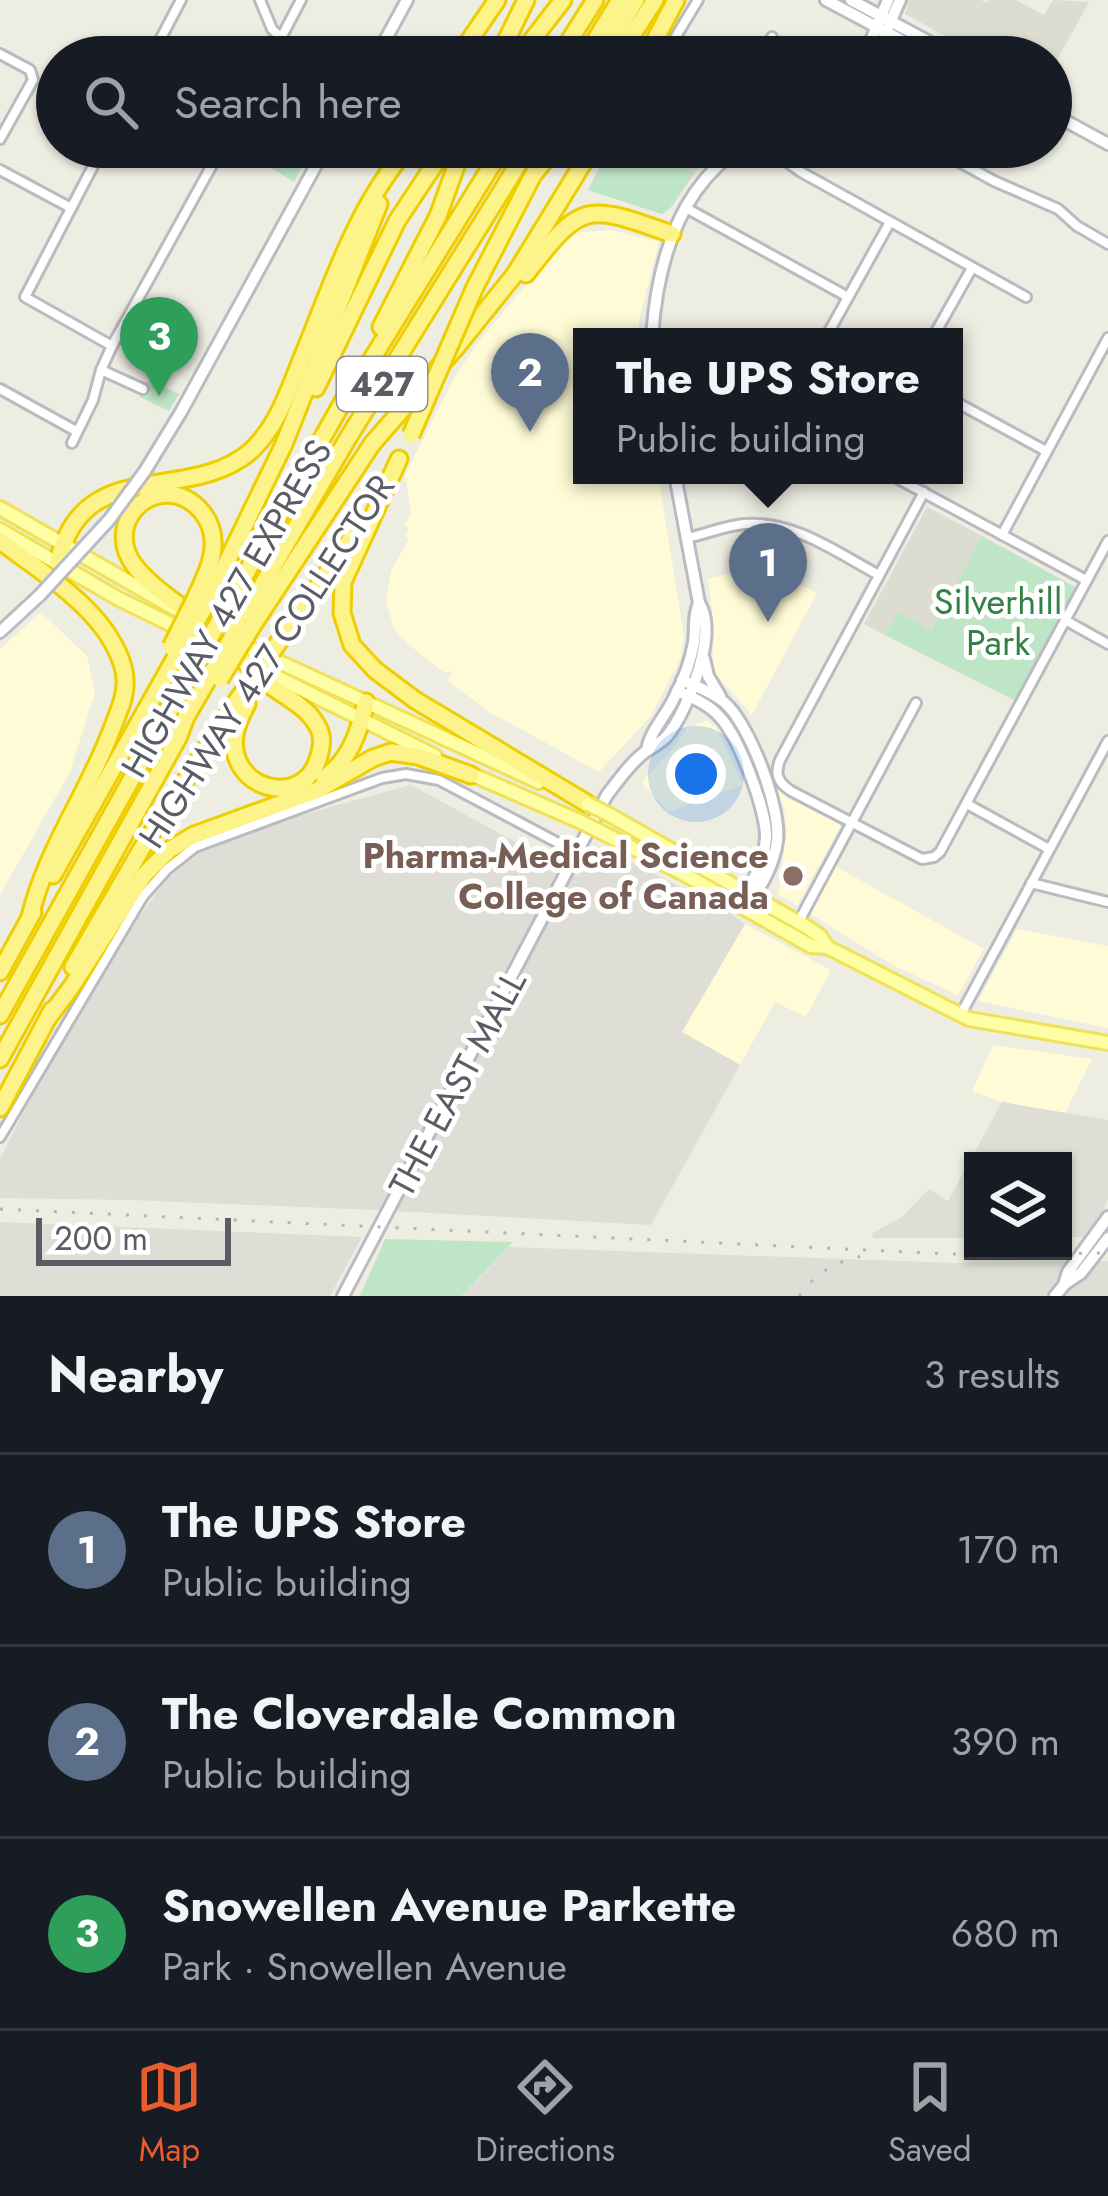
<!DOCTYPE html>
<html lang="en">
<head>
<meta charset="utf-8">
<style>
	body { margin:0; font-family:Jost,sans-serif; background:#242831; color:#f1f3f6 }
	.controls { position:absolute; right:36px; bottom:36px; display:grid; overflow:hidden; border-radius:0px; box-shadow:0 3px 9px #0004 }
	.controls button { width:108px; height:108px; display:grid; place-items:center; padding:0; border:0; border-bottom:3px solid #363941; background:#171b24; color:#f1f3f6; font:60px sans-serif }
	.scale { position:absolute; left:36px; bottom:30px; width:195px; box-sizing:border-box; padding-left:12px; border:6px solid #5a5d63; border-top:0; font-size:33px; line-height:42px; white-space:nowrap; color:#5a5d63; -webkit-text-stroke:9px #fff; paint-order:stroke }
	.you { position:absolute; left:696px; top:774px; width:42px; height:42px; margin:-30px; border:9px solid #fff; border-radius:50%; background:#1a73e8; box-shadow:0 0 0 18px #1a73e833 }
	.badge { display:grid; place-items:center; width:78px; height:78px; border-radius:50%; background:#e95c2c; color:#fff; font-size:39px; font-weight:700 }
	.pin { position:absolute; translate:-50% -99px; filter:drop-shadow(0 3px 6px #0008) }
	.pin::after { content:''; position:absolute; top:63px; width:42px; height:36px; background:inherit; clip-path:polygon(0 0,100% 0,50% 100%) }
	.popup { position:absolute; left:573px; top:328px; width:390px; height:156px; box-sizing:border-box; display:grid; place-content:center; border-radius:0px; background:#171b24; filter:drop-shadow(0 3px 9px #0005); font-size:39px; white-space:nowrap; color:#9ea1a6 }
	.popup b { font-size:45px; color:#f1f3f6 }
	.popup::after { content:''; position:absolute; left:50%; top:100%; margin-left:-24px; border:24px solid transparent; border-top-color:#171b24 }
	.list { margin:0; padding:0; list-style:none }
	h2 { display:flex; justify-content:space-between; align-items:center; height:156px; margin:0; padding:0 48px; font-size:51px }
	h2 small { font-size:39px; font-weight:400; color:#9ea1a6 }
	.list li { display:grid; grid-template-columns:78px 1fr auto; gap:36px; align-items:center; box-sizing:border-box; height:192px; padding:0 48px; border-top:3px solid #363941 }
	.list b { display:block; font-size:45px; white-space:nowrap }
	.list p { margin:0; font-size:39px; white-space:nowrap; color:#9ea1a6 }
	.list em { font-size:39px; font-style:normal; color:#9ea1a6 }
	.icon { flex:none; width:66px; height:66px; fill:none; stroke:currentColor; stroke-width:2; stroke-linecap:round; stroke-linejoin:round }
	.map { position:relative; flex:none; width:1108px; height:1296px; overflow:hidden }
	.search { position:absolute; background:#171b24; box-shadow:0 3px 9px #0004; left:36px; right:36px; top:36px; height:132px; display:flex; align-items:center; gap:30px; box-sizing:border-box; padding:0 42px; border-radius:66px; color:#9ea1a6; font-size:45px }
	.sheet { height:732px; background:#171b24 }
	nav { display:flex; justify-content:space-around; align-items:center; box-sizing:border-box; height:168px; border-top:3px solid #363941; background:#171b24; font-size:33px; color:#9ea1a6 }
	nav a { display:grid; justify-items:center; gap:6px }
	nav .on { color:#e95c2c }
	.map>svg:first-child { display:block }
	.commercial { fill:#fefbd6 }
	.industrial { fill:#deded6 }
	.education { fill:#dddcd0 }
	.green { fill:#bee5c5 }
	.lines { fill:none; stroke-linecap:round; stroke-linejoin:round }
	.street-casing { stroke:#babbc1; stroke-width:14 }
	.secondary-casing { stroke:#babcc3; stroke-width:16 }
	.primary-casing { stroke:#f1e157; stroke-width:18 }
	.highway-casing { stroke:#efce00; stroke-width:21 }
	.street { stroke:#fff; stroke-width:8 }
	.secondary { stroke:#fff; stroke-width:10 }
	.primary { stroke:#feffa5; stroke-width:12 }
	.highway { stroke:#fdf489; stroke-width:15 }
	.rail { stroke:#b5b6b6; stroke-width:3; stroke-dasharray:3 15; stroke-linecap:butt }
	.secondary-bridge-casing { stroke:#babcc3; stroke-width:16; stroke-linecap:butt }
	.primary-bridge-casing { stroke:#f1e157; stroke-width:18; stroke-linecap:butt }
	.highway-bridge-casing { stroke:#efce00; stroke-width:21; stroke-linecap:butt }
	.secondary-bridge { stroke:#fff; stroke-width:10 }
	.primary-bridge { stroke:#feffa5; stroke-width:12 }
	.highway-bridge { stroke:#fdf489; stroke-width:15 }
	.education-dot { fill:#8d6e63; stroke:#fff; stroke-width:4.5 }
	.labels { text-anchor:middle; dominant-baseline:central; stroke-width:10; stroke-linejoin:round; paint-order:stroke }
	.shield { fill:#fff; stroke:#8c8e92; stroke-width:3 }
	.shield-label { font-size:33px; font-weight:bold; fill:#5a5d63 }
	.park-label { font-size:36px; fill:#338144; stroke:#fff }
	.street-label { font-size:36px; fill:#5a5d63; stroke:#fff }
	.education-label { font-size:36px; font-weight:bold; fill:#785e54; stroke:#fff; text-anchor:end }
</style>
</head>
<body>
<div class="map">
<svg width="1108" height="1296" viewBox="0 0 1108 1296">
	<rect width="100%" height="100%" fill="#edede2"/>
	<g class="commercial">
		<path d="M611,230l48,12 -19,74 -2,21h-56v138h76l26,161 -3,22 -30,58 -52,56 -110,-60 -42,-32 6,-9 -8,2 -32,-25 -18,-17 -9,-29 5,-31 17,-31 -3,-5 4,-7 -5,-3 7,-11 -6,-39 49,-97 23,-34 91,-111z"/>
		<path d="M745,570l31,3 41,20 -65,122 -40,-45 2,-42 -6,-49z"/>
		<path d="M41,612l46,44 8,37 -25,79 -70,123v-246z"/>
		<path d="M706,720l10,7 27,58 -74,27 -28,-30 31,-32 15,-22z"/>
		<path d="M775,786l9,9 57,30 -44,81 -19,-12 9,-64 -3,-22z"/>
		<path d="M835,866l149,83 -26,46 -64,-29 -85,-53z"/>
		<path d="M745,924l86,46 -25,47 -31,-15 -35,63 -59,-33z"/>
		<path d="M1017,929l91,17v82l-130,-27z"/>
		<path d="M993,1045l99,14 -27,54 -63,-11 -30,-11z"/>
	</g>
	<g class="industrial">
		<path d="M411,785l167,91 17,-31 127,62 23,17 -63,108 58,33 -89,160 -277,-15 -243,-10 -131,-2v-39l43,-86 81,-136 48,-65 34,-24 62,-24z"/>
		<path d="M1002,1102l106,18v79l-7,16 -15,22h-23v-76h-90v77h-100l-1,-5 29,-15 28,-29 19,12z"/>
		<path d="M0,1222l362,15 -32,59h-330z"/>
		<path d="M509,1247l447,16 152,-2v35h-645z"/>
	</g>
	<g class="education">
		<path d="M909,0h72l6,3 2,-3h27l28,15 9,-15 36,2 -38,69v-14h-68l-78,-43z"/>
		<path d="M610,147h113l-19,14 -33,46 -9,7 -74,-24z"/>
		<path d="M927,507l55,29 -50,94 -34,-17 -13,22 -21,-11z"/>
	</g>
	<g class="green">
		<path d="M610,147h20l10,5 4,-5h5l44,26 -22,34 -9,7 -74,-24z"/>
		<path d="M275,148l28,17 -9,17 -28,-17z"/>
		<path d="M149,380l30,14 -10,17 -29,-14z"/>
		<path d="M982,536l95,52 -61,113 -131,-66 13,-23 34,18z"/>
		<path d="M385,1239l128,3 -51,54h-102z"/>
	</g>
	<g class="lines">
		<defs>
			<g id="street">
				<path d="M260,0l12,29 9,9"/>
				<path d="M0,54l30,16 3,10 -33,59"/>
				<path d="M151,57l30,-57"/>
				<path d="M271,57l30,-57"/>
				<path d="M668,57l1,-9 29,-48"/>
				<path d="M760,57l12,-20"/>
				<path d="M103,147l-78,150 87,49"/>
				<path d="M255,147l15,8"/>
				<path d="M774,147l9,12 18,13 225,125"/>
				<path d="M932,147l62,34 64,28 19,17 31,18"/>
				<path d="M0,170l71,38"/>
				<path d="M686,208l162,89"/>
				<path d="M666,337l60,-2"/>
				<path d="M826,337l64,-115"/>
				<path d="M933,337l39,-69"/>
				<path d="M101,370l42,19"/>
				<path d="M0,389l76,42"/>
				<path d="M954,401l92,50"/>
				<path d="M72,443l21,-43 8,-30 11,-24 110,-199"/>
				<path d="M891,475l195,105"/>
				<path d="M924,492l-144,268c-6,15 -1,23 11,31l131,68 12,-2 6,-5 168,-311"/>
				<path d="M1002,535l106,-197"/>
				<path d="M687,538c19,-4 37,-12 57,-14 50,-4 93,29 135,51"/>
				<path d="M1065,620l43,24"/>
				<path d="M967,804l82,45"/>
				<path d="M1031,883l77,19"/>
				<path d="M799,921l117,-218"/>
				<path d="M961,1014l147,-273"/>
				<path d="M0,1137l143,-241 24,-27 28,-22 187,-69 24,-4 33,6 138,73"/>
			</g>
			<g id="secondary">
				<path d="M826,0l107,57"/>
				<path d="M851,0l99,53 3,4"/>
				<path d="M376,57l31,-57"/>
				<path d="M864,57l24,-57"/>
				<path d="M875,57l25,-57"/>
				<path d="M1051,113l57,31"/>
				<path d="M652,337c5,-72 25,-149 90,-190"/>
				<path d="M145,471l36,-59 145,-265"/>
				<path d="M0,632l40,-37"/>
				<path d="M704,659l4,17 12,20"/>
				<path d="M682,680c14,6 30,12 42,22 26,22 57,106 53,139 -3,23 -14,42 -27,61"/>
				<path d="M677,691c14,6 31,13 41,24 20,19 49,96 48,123 -2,23 -12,42 -24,62"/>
				<path d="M647,750c3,-19 19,-34 27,-52 9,-17 17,-37 20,-56 2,-14 -1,-26 5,-39"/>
				<path d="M1066,1283l15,-10 27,-35"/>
				<path d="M343,1296l264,-501c11,-14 23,-32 38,-43 8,-6 15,-8 22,-16 21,-26 52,-103 32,-133l-24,-128"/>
				<path d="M1055,1296l9,-11 4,-13 40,-55"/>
			</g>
			<g id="primary">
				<path d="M0,508l176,101"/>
				<path d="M0,530l119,69 112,55"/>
				<path d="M236,642l303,140"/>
				<path d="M255,666l180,90"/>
				<path d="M464,771l115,50"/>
				<path d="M608,814l197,112 15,10 7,11 142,72 139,24"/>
				<path d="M597,830l85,43 129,73 16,1"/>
			</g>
			<g id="highway">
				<path d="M458,57l39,-57"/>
				<path d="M498,57l28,-57"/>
				<path d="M519,57l44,-57"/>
				<path d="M559,57l36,-57"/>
				<path d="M585,57l35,-57"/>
				<path d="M602,57l34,-57"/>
				<path d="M618,57l37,-57"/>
				<path d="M646,57l30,-57"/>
				<path d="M526,274c57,-74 60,-70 146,-40"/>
				<path d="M475,287l58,-112 23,-28"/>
				<path d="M381,327l57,-111 25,-69"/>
				<path d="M316,388l81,-167 49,-74"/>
				<path d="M399,459l-56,123 -1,31 10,32 23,25 40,30 173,104"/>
				<path d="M0,541c36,27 80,54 106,91 10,15 20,35 19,52 0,16 -8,31 -13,45 -24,64 -66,121 -82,188"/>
				<path d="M58,562c25,-109 131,-56 194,-112 27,-26 38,-63 52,-97 28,-68 51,-141 98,-198"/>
				<path d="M195,599c7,-16 17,-34 18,-52 1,-12 -3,-25 -11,-35 -39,-46 -102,6 -68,53 17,24 62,51 87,70"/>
				<path d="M206,605l78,-161 95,-240"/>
				<path d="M223,614l127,-225 15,-19 138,-223"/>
				<path d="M239,625l109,-187 181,-291"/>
				<path d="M253,625l119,-181 86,-99 57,-71 78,-127"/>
				<path d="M276,646l84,-120"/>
				<path d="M244,661c6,6 12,14 19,19 19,16 45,25 56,49 4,9 3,18 0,27 -15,57 -97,32 -83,-26 2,-9 7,-18 11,-26"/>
				<path d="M324,778c26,-18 35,-46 42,-76"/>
				<path d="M53,875l125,-222"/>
				<path d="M73,967l69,-119 96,-149"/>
				<path d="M0,972l33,-60"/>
				<path d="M0,1015l195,-350"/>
				<path d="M48,1018l24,-32 72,-111 25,-25 25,-15 124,-45 55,-32 18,-6 27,4 53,19"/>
				<path d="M0,1059l178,-321 8,-21 25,-43"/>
				<path d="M0,1108l52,-98"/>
			</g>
		</defs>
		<use href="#street" class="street-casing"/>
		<use href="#secondary" class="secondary-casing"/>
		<use href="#primary" class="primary-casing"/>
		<use href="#highway" class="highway-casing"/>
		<use href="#street" class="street"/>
		<use href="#secondary" class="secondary"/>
		<use href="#primary" class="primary"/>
		<use href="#highway" class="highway"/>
		<g class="rail">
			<path d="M0,1209l951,45 157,-1"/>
			<path d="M799,1296c17,-23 36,-35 64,-40"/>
		</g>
		<defs>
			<path id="secondary-bridge" d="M40,595l69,-75 36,-49"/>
			<g id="primary-bridge">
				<path d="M588,804l20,10"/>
				<path d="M579,821l18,9"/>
			</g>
			<g id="highway-bridge">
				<path d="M411,435l64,-148"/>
				<path d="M171,647l24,-48"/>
				<path d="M178,653l28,-48"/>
				<path d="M195,665l28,-51"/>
				<path d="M211,674l28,-49"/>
				<path d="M220,679l33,-54"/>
				<path d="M238,699l38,-53"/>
			</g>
		</defs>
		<use href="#secondary-bridge" class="secondary-bridge-casing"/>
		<use href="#primary-bridge" class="primary-bridge-casing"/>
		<use href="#highway-bridge" class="highway-bridge-casing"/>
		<use href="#secondary-bridge" class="secondary-bridge"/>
		<use href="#primary-bridge" class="primary-bridge"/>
		<use href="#highway-bridge" class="highway-bridge"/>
	</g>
	<circle class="education-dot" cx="793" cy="876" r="12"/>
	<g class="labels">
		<rect class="shield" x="337" y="357" width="90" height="54" rx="9"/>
		<g class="shield-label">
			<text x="382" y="384">427</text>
		</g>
		<g class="park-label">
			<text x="998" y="601">Silverhill<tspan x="998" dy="41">Park</tspan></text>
		</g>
		<g class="street-label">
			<text transform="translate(226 608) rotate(-60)">HIGHWAY 427 EXPRESS</text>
			<text transform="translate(266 661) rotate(-57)">HIGHWAY 427 COLLECTOR</text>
			<text transform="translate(457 1083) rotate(-62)">THE EAST MALL</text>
		</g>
		<g class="education-label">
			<text x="769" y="855">Pharma-Medical Science<tspan x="769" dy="41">College of Canada</tspan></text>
		</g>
	</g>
</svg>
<div class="controls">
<button><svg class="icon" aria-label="layers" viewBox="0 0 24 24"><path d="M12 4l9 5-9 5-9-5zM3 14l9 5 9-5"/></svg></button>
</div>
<div class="scale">200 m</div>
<div class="you"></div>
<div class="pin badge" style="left:768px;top:622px;background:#5c6f8a">1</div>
<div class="popup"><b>The UPS Store</b>Public building</div>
<div class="pin badge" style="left:530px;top:432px;background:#5c6f8a">2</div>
<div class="pin badge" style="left:159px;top:396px;background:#2e9e5b">3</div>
<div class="search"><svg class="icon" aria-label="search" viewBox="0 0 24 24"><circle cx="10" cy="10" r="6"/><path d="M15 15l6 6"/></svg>Search here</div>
</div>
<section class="sheet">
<h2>Nearby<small>3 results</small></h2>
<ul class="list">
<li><span class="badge" style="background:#5c6f8a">1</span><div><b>The UPS Store</b><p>Public building</p></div><em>170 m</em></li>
<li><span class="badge" style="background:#5c6f8a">2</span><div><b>The Cloverdale Common</b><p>Public building</p></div><em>390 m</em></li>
<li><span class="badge" style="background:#2e9e5b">3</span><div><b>Snowellen Avenue Parkette</b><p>Park · Snowellen Avenue</p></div><em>680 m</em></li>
</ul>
</section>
<nav>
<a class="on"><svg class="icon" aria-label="map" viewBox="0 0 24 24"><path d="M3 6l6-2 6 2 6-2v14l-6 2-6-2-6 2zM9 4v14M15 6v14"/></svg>Map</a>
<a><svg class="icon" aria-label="directions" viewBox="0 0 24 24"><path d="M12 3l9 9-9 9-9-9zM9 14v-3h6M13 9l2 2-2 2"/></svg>Directions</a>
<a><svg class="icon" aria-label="saved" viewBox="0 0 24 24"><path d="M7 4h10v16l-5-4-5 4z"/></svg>Saved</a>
</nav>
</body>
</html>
